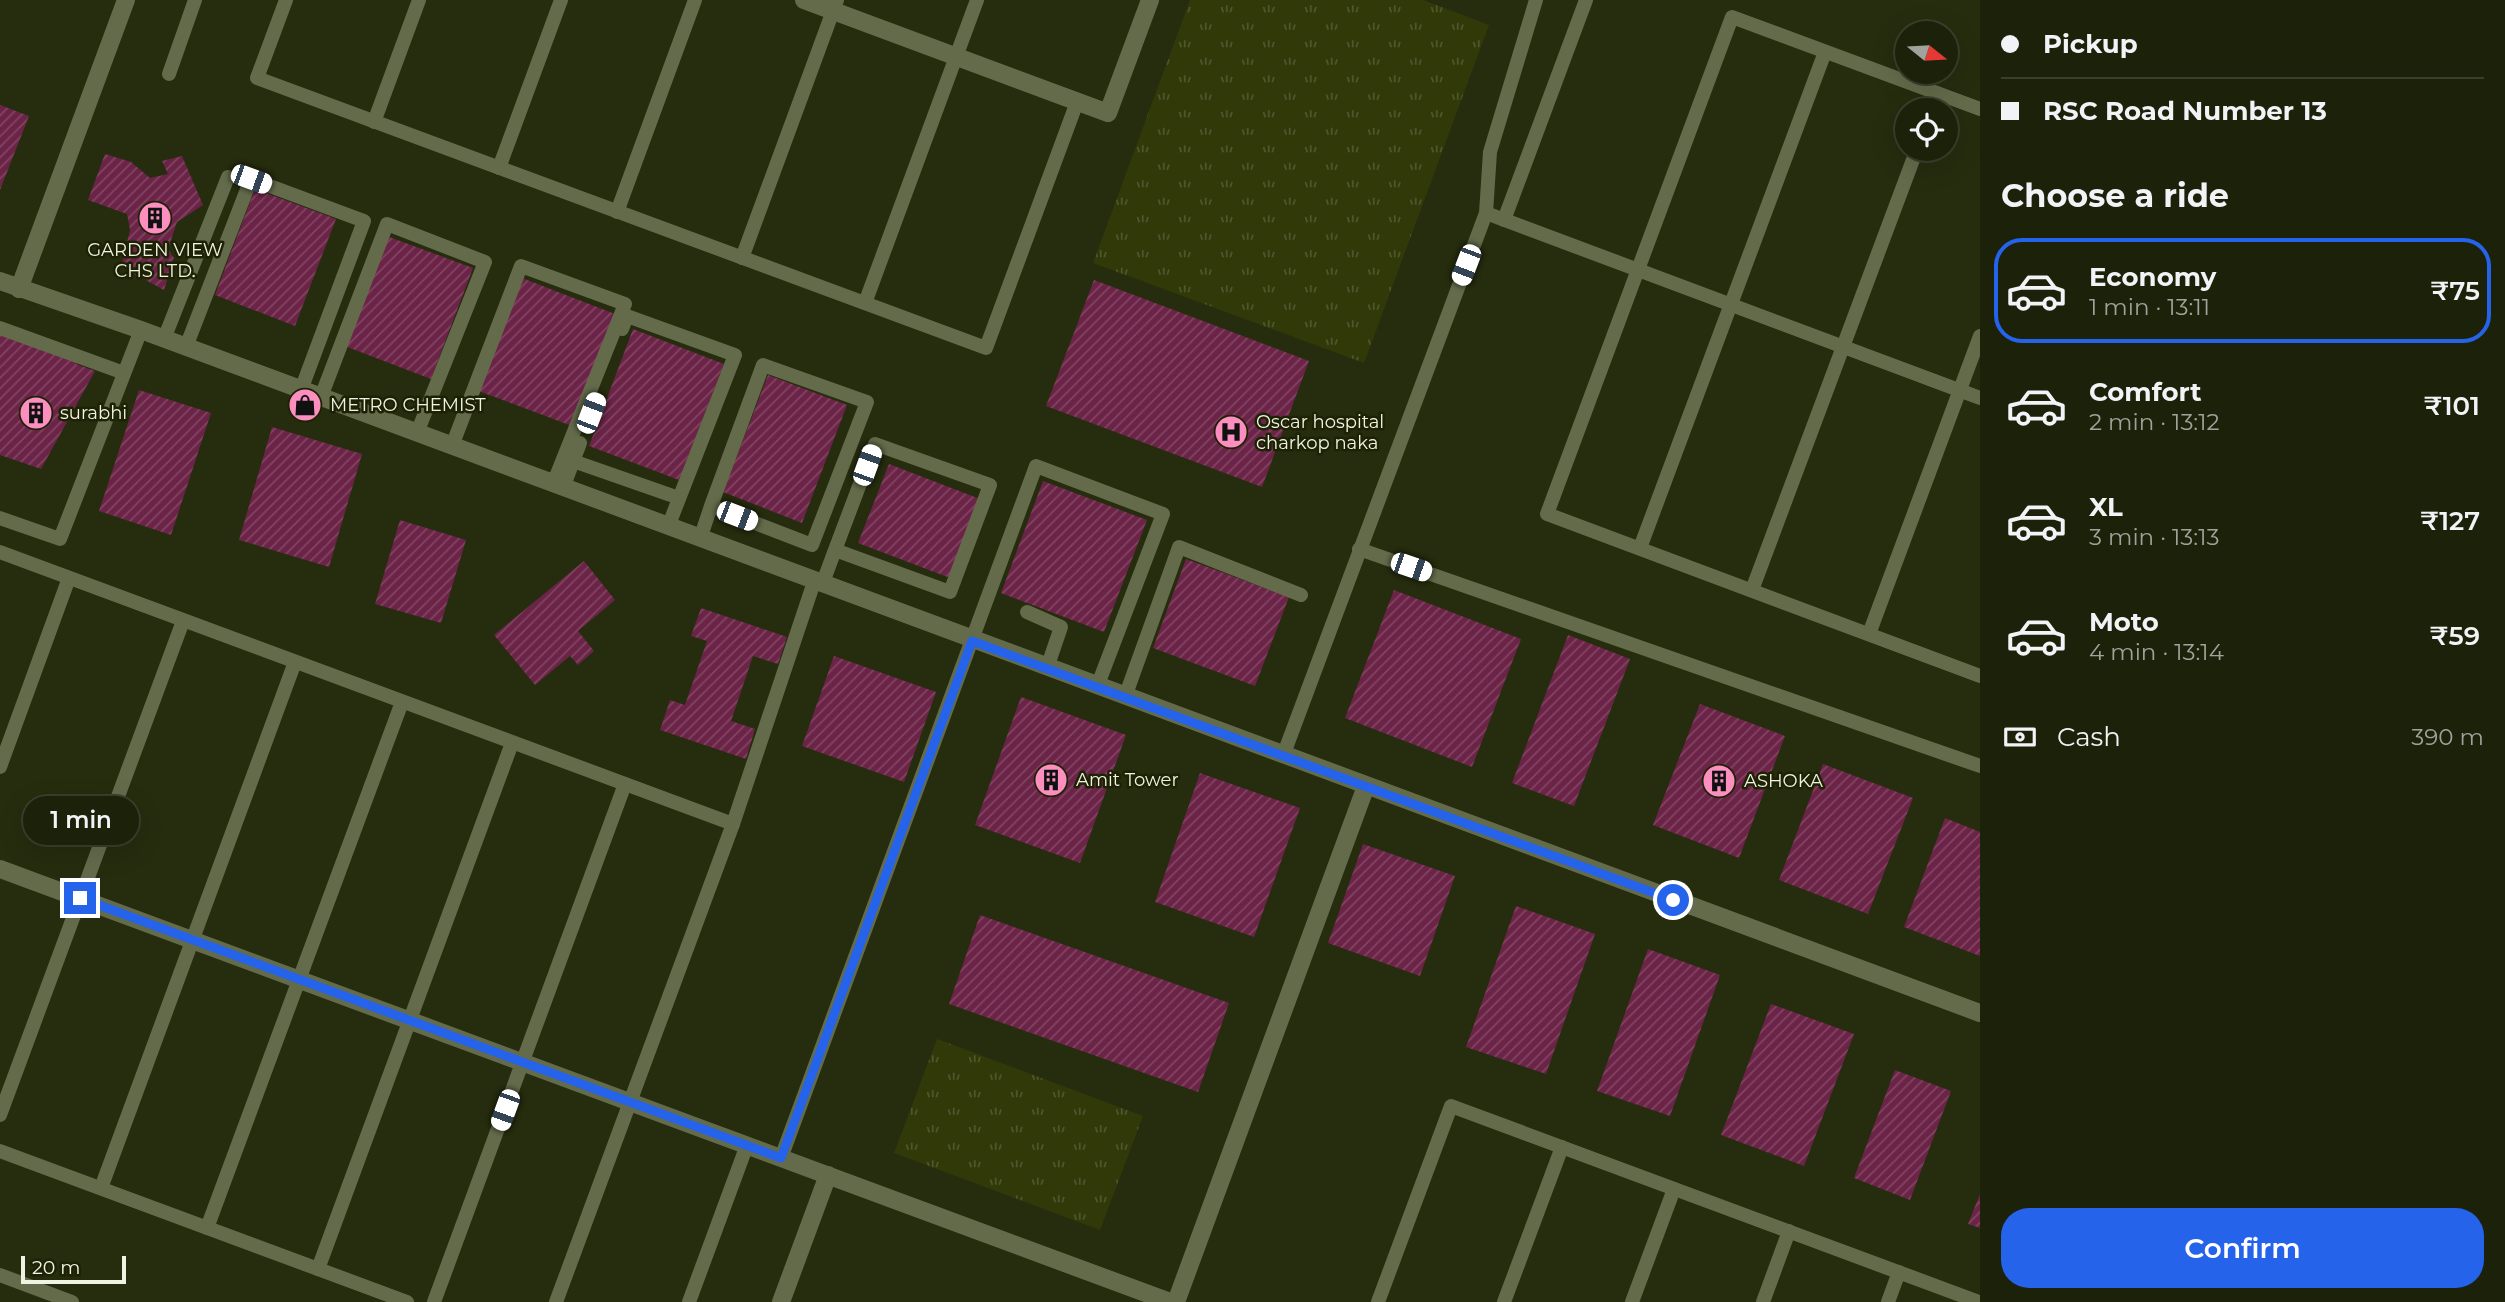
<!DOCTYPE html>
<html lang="en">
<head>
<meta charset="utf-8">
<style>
	:root { --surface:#1c210a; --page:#252913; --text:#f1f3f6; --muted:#a0a39c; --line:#3a3e2b; --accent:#2563eb }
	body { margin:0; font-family:Montserrat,sans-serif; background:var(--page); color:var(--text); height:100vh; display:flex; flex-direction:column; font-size:26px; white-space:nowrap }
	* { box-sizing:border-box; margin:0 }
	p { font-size:23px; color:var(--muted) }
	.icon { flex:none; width:38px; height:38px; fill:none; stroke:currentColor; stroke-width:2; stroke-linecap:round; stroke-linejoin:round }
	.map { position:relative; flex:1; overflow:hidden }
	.drawer { display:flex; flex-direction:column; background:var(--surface); width:525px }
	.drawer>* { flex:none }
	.guide { display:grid; align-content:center; height:154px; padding:0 21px; background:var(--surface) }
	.needle { width:46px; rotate:108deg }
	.buttons { position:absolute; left:1895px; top:21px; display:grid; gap:14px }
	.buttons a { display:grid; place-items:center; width:63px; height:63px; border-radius:50%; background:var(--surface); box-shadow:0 7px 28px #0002,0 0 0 2px var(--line); font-size:35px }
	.scale { position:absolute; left:21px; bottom:18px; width:105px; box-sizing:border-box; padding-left:7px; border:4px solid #eff3e1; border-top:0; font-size:19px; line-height:24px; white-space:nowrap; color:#eff3e1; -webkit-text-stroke:5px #1d2204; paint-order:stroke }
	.end { position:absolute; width:32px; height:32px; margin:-16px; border:9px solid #2563eb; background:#fff; box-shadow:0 0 0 4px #fff }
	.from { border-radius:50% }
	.bubble { position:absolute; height:49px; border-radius:24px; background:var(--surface); box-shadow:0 7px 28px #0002,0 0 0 2px var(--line); font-size:23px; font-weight:600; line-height:49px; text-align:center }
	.car { position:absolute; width:21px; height:42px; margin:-21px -10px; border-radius:9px; box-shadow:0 0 5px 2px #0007; background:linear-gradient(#fff 24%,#345 0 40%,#fff 0 76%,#345 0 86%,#fff 0) }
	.guide b { display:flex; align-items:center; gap:24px; height:66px; font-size:26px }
	.guide b+b { border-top:2px solid var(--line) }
	.guide i { width:18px; height:18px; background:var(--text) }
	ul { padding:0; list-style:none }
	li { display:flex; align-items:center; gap:21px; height:105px; margin:0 14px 10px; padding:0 7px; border:4px solid transparent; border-radius:28px }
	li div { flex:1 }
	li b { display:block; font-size:26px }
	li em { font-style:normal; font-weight:600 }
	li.selected { border-color:var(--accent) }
	li>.icon { width:63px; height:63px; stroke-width:1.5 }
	h2 { padding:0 21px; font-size:32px; line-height:84px }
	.pay { display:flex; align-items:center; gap:18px; height:77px; padding:0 21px; font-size:26px }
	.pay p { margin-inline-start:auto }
	.button { display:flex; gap:14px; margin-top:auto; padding:14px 21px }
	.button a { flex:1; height:80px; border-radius:28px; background:var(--accent); color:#fff; font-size:28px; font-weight:600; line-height:80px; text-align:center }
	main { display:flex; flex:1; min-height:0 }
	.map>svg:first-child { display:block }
</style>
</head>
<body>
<main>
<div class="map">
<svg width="1980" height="1302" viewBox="0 0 1980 1302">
	<defs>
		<pattern id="park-tufts" width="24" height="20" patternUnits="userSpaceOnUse" patternTransform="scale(1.75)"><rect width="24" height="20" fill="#313909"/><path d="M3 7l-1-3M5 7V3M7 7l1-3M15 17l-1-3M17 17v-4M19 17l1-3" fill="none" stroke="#4f562d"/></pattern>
		<pattern id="building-hatch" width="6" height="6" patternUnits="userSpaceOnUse" patternTransform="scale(1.75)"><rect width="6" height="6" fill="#6b2447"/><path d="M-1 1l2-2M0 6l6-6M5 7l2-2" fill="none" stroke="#804461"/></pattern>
	</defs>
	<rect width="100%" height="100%" fill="#262c0e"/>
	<g fill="url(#park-tufts)">
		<path d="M1190,0H1423L1489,25L1364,363L1093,263Z"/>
		<path d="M937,1039L1143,1116L1100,1230L894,1153Z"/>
	</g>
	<g fill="url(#building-hatch)">
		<path d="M0,105L29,116L0,190Z"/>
		<path d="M105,154L131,162L150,178L168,174L162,161L182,156L203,205L177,222L168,249L174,258L164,290L129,271L122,263L130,230L127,214L88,200Z"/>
		<path d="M255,189L336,219L295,326L215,295Z"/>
		<path d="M384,235L473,268L431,379L342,345Z"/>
		<path d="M522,278L615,314L572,426L479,391Z"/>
		<path d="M1094,280L1309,361L1262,487L1046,406Z"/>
		<path d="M633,329L724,364L679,480L589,446Z"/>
		<path d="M0,335L77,361L76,364L95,371L41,469L0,455Z"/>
		<path d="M768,375L847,405L802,523L723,492Z"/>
		<path d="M139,390L211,413L171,535L99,511Z"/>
		<path d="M272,427L362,454L329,567L239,540Z"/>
		<path d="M889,464L980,499L950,578L858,543Z"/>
		<path d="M1043,481L1147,520L1104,632L1001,593Z"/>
		<path d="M400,520L466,540L441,623L375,604Z"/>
		<path d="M1186,559L1289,597L1255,686L1153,648Z"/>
		<path d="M584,561L615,600L578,631L594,651L578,665L570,656L535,685L494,635Z"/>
		<path d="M1394,590L1521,639L1472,767L1345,718Z"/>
		<path d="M701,608L787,637L778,664L753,656L731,721L755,729L746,759L660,730L670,700L685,705L707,641L691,636Z"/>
		<path d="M1568,635L1630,659L1574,806L1512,783Z"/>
		<path d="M834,656L936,692L904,782L802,746Z"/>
		<path d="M1021,697L1126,735L1080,863L975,825Z"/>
		<path d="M1700,704L1785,736L1739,858L1653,825Z"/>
		<path d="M1823,764L1913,798L1868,914L1779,880Z"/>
		<path d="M1200,773L1300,808L1254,937L1155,902Z"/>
		<path d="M1945,818L1980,832V956L1904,927Z"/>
		<path d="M1363,844L1455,876L1420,976L1328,943Z"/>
		<path d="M1516,906L1595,934L1546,1074L1466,1047Z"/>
		<path d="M980,915L1229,1003L1198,1092L949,1004Z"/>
		<path d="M1648,949L1720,975L1670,1116L1597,1091Z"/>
		<path d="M1771,1004L1854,1034L1804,1166L1721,1135Z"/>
		<path d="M1895,1070L1951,1091L1910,1200L1854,1178Z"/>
		<path d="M1980,1194V1228L1968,1224Z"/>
	</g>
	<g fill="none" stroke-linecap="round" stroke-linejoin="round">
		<g stroke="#646b4b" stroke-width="14">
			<path d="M286,0L257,78L986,348L1077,102"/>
			<path d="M169,74L195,0"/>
			<path d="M1980,109L1732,17L1547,514L1980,676"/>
			<path d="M1931,110L1937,93"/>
			<path d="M374,122L419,0"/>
			<path d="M499,168L561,0"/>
			<path d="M617,212L695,0"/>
			<path d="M1486,213L1980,398"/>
			<path d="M1504,220L1586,0"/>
			<path d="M742,258L837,0"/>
			<path d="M865,303L977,0"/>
			<path d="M0,328L124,373"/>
			<path d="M622,329L627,316L735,355L668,527"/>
			<path d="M164,339L228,177"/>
			<path d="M186,347L251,179L364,221L301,390"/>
			<path d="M321,397L387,224L485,262L417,433"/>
			<path d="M452,446L521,266L625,304L553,484"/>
			<path d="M573,461L679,498"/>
			<path d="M563,488L580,443"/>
			<path d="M0,518L60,539L141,330"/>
			<path d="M700,539L711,506L812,545L867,402L763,365L711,506"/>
			<path d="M1640,548L1825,52"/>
			<path d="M1359,549L1980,766"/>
			<path d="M0,552L733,824"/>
			<path d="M822,585L835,550L950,592L990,485L875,444L835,550"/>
			<path d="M1752,590L1917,149"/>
			<path d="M1027,612L1061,627L1047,668"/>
			<path d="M1869,634L1980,336"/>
			<path d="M1125,697L1179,547L1301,595"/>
			<path d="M1283,756L1486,213L1490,152L1536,0"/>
			<path d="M0,767L69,578"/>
			<path d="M0,1115L183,621"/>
			<path d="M0,1151L407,1302"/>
			<path d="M781,1158L1036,466L1163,514L1097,687"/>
			<path d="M101,1188L295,662"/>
			<path d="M207,1228L402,702"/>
			<path d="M318,1269L512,743"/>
			<path d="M0,1275L72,1302"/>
			<path d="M434,1302L625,784"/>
			<path d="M556,1302L733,824L814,582"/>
			<path d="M689,1302L747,1145"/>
			<path d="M1378,1302L1451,1106L1979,1302"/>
			<path d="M1504,1302L1562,1147"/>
			<path d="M1632,1302L1674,1189"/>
			<path d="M1763,1302L1789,1231"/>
			<path d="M1888,1302L1899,1272"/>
		</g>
		<g stroke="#646b4b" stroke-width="18">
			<path d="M804,0L1108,113L1150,0"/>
			<path d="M0,281L141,330L1980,1013"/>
			<path d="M19,289L126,0"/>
			<path d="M0,869L1170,1302"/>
			<path d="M781,1302L828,1175"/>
			<path d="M1176,1302L1366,786"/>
		</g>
	</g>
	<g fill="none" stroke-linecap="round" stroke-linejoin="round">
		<path stroke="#2563eb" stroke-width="9" d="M80,898L781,1158L972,641L1673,900"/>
	</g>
	<defs>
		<symbol id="building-disc" viewBox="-11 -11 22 22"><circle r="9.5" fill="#fd8ec0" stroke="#1d2204"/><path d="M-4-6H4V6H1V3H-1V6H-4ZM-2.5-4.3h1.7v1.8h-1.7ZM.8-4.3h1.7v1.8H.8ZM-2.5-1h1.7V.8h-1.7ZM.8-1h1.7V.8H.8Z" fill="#111"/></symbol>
		<symbol id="shop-disc" viewBox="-11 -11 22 22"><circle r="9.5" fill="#fd8ec0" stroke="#1d2204"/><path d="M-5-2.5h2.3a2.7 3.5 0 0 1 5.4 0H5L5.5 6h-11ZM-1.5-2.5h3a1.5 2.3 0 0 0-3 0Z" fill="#111"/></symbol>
		<symbol id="hospital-disc" viewBox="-11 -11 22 22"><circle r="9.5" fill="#fd8ec0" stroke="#1d2204"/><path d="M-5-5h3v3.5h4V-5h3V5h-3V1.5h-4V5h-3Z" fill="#111"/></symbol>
	</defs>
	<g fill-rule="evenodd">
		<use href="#building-disc" x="136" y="199" width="38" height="38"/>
		<use href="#shop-disc" x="286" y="386" width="38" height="38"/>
		<use href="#building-disc" x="17" y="394" width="38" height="38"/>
		<use href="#hospital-disc" x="1212" y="413" width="38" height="38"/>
		<use href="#building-disc" x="1032" y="761" width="38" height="38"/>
		<use href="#building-disc" x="1700" y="762" width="38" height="38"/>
	</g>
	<g text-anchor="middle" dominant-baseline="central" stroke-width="5" stroke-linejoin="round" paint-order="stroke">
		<g font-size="18" fill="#eff3e1" stroke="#1d2204" text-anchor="start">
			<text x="155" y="250" text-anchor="middle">GARDEN VIEW<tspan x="155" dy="21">CHS LTD.</tspan></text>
			<text x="330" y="405">METRO CHEMIST</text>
			<text x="60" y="413">surabhi</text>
			<text x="1256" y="422">Oscar hospital<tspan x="1256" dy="21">charkop naka</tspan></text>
			<text x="1076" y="780">Amit Tower</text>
			<text x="1744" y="781">ASHOKA</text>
		</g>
	</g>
</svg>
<div class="buttons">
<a><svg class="needle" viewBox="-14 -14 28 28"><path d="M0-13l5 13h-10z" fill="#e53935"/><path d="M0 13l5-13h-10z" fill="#a0a39c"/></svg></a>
<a><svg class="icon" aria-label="locate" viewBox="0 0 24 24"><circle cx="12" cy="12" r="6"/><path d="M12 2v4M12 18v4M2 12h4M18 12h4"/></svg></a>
</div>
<div class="scale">20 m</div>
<i class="end from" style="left:1673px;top:900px"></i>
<i class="end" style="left:80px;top:898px"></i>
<div class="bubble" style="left:23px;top:796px;width:116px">1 min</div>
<i class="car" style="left:251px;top:179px;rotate:110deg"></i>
<i class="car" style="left:1466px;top:265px;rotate:201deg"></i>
<i class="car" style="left:591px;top:413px;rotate:21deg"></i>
<i class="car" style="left:867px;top:465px;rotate:20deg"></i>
<i class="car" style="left:737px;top:516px;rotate:111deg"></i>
<i class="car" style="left:1411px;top:567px;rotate:109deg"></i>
<i class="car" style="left:505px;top:1110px;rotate:200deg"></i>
</div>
<section class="drawer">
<div class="guide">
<b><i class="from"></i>Pickup</b>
<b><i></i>RSC Road Number 13</b>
</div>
<h2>Choose a ride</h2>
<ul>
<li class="selected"><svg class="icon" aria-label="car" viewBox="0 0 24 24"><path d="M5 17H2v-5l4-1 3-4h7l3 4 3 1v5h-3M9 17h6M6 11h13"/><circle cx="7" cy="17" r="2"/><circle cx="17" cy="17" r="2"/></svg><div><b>Economy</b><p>1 min · 13:11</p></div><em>₹75</em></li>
<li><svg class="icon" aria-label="car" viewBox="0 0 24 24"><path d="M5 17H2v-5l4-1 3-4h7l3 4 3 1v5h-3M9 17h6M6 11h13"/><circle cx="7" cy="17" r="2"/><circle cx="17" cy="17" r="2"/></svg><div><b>Comfort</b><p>2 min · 13:12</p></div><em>₹101</em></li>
<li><svg class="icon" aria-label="car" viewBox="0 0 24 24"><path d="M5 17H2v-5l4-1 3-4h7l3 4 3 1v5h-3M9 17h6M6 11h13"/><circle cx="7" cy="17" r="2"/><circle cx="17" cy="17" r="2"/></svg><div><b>XL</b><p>3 min · 13:13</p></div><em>₹127</em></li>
<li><svg class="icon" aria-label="car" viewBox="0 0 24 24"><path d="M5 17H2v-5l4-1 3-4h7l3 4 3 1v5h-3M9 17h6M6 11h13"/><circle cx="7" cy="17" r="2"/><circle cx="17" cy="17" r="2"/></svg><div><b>Moto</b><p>4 min · 13:14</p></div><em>₹59</em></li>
</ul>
<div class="pay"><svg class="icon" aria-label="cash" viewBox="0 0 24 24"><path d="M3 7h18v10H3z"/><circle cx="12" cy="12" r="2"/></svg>Cash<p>390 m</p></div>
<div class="button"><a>Confirm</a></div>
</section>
</main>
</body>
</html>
